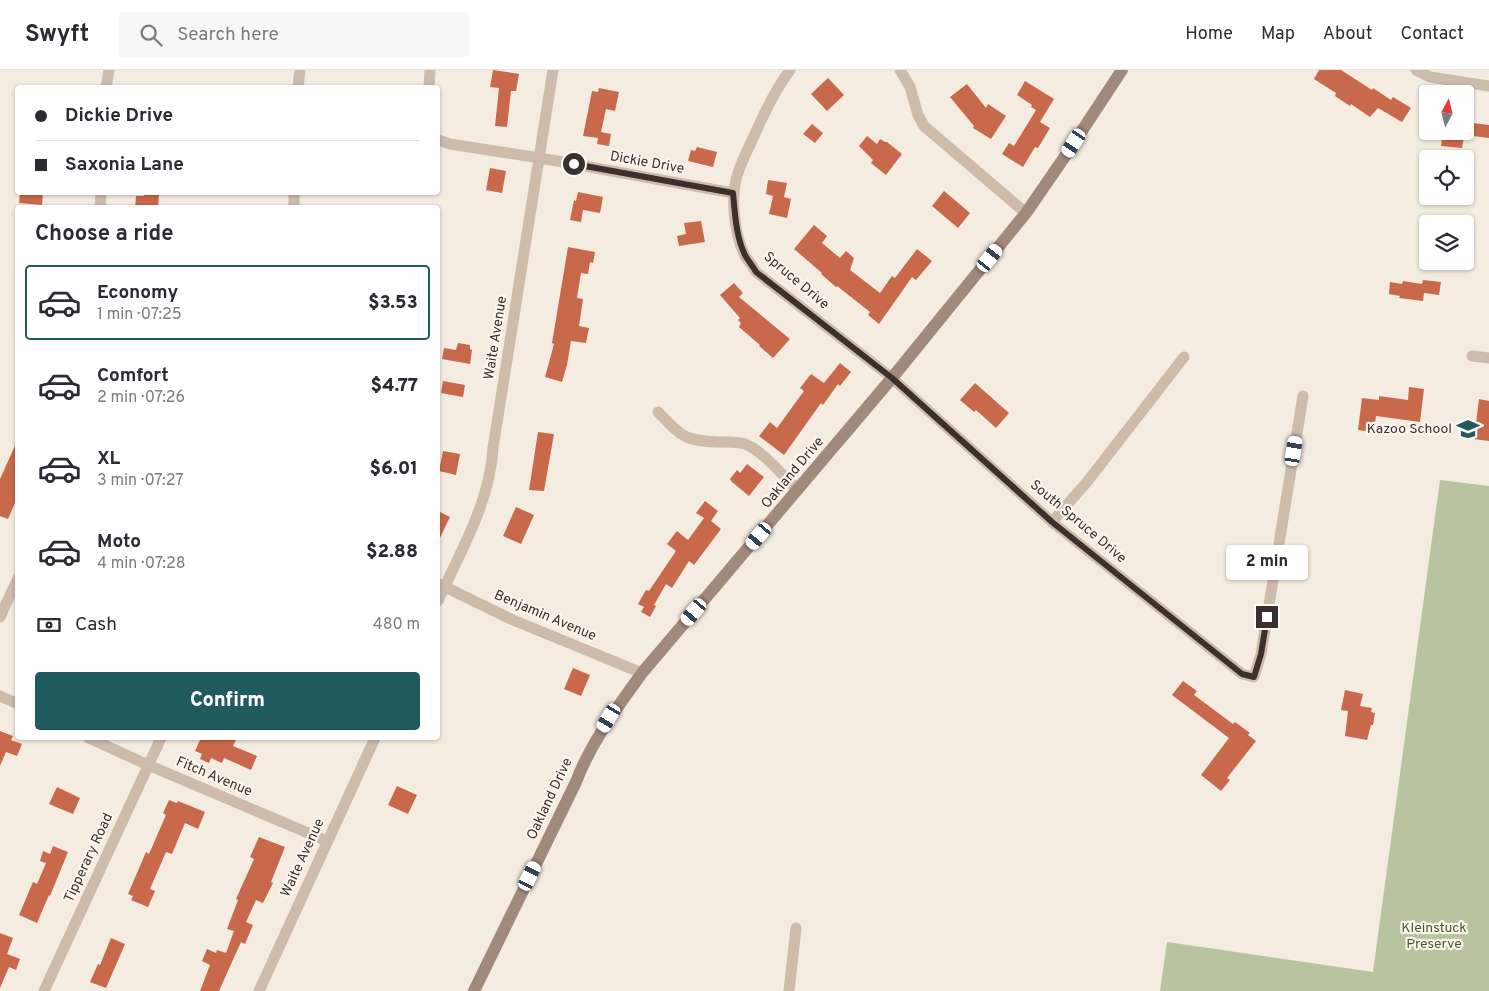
<!DOCTYPE html>
<html lang="en">
<head>
<meta charset="utf-8">
<style>
	:root { --surface:#fff; --page:#f7f7f7; --text:#2b2b33; --muted:#7c7c81; --line:#e1e1e2; --accent:#1f5a5e }
	body { margin:0; font-family:Overpass,sans-serif; background:var(--page); color:var(--text); height:100vh; display:flex; flex-direction:column; font-size:19px; white-space:nowrap }
	* { box-sizing:border-box; margin:0 }
	p { font-size:16px; color:var(--muted) }
	.icon { flex:none; width:28px; height:28px; fill:none; stroke:currentColor; stroke-width:2; stroke-linecap:round; stroke-linejoin:round }
	.map { position:relative; flex:1; overflow:hidden }
	.side { position:absolute; left:15px; top:135px; width:425px; height:535px; display:flex; flex-direction:column; background:var(--surface); border-radius:5px; box-shadow:0 1px 4px #0004 }
	.side>* { flex:none }
	.guide { position:absolute; left:15px; top:15px; width:425px; height:110px; border-radius:5px; box-shadow:0 1px 4px #0004; display:grid; align-content:center; height:110px; padding:0 20px; background:var(--surface) }
	.needle { width:32px; rotate:7deg }
	.fabs { position:absolute; left:1419px; top:15px; display:grid; gap:10px }
	.fabs a { display:grid; place-items:center; width:55px; height:55px; border-radius:5px; background:var(--surface); box-shadow:0 1px 4px #0004; font-size:25px }
	.end { position:absolute; width:22px; height:22px; margin:-11px; border:6px solid #3b302b; background:#fff; box-shadow:0 0 0 2px #fff }
	.from { border-radius:50% }
	.bubble { position:absolute; height:35px; border-radius:5px; background:var(--surface); box-shadow:0 1px 4px #0004; font-size:16px; font-weight:800; line-height:35px; text-align:center }
	.car { position:absolute; width:15px; height:30px; margin:-15px -8px; border-radius:6px; box-shadow:0 0 4px 1px #0007; background:linear-gradient(#fff 24%,#345 0 40%,#fff 0 76%,#345 0 86%,#fff 0) }
	.guide b { display:flex; align-items:center; gap:18px; height:48px; font-size:19px }
	.guide b+b { border-top:1px solid var(--line) }
	.guide i { width:12px; height:12px; background:var(--text) }
	ul { padding:0; list-style:none }
	li { display:flex; align-items:center; gap:15px; height:75px; margin:0 10px 8px; padding:0 10px; border:2px solid transparent; border-radius:5px }
	li div { flex:1 }
	li b { display:block; font-size:19px }
	li em { font-style:normal; font-weight:800 }
	li.on { border-color:var(--accent) }
	li>.icon { width:45px; height:45px; stroke-width:1.5 }
	h2 { padding:0 20px; font-size:22px; line-height:60px }
	.pay { display:flex; align-items:center; gap:12px; height:55px; padding:0 20px; font-size:19px }
	.pay p { margin-inline-start:auto }
	.cta { display:flex; gap:10px; margin-top:auto; padding:10px 20px }
	.cta a { flex:1; height:58px; border-radius:5px; background:var(--accent); color:#fff; font-size:20px; font-weight:800; line-height:58px; text-align:center }
	header { display:flex; align-items:center; gap:30px; box-sizing:border-box; height:70px; padding:0 25px; background:var(--surface); border-bottom:1px solid var(--line) }
	header strong { font-size:24px }
	nav { display:flex; gap:28px; margin-inline-start:auto; font-size:18px }
	.search { width:350px; height:45px; background:var(--page); display:flex; align-items:center; gap:12px; box-sizing:border-box; padding:0 18px; border-radius:5px; color:var(--muted); font-size:19px }
	.map>svg:first-child { display:block }
</style>
</head>
<body>
<header>
<strong>Swyft</strong>
<div class="search"><svg class="icon" aria-label="search" viewBox="0 0 24 24"><circle cx="10" cy="10" r="6"/><path d="M15 15l6 6"/></svg>Search here</div>
<nav><a>Home</a><a>Map</a><a>About</a><a>Contact</a></nav>
</header>
<div class="map">
<svg width="1489" height="921" viewBox="0 0 1489 921">
	<rect width="100%" height="100%" fill="#f4ebe1"/>
	<path fill="#b8c4a0" d="M1440,410L1489,416V921H1160L1167,872L1373,902Z"/>
	<g fill="#c8694b">
		<path d="M493,0L519,4L516,21H511L507,57L495,56L499,18L490,17Z"/>
		<path d="M1319,0H1341L1372,20L1373,18L1391,30L1393,27L1411,38L1402,52L1378,38L1370,47L1351,34L1350,36L1335,26L1336,23L1314,9Z"/>
		<path d="M828,8L844,25L827,41L811,24Z"/>
		<path d="M1025,11L1054,29L1040,52L1050,58L1038,78L1035,77L1023,97L1002,84L1009,73L1014,76L1036,40L1031,37L1032,35L1017,25Z"/>
		<path d="M967,14L986,38L988,34L1006,46L991,69L973,58L974,56L950,27Z"/>
		<path d="M599,18L619,22L615,41L606,39L601,62L611,64L609,76L597,74L598,68L583,66L592,21L598,22Z"/>
		<path d="M1465,52L1489,55V68L1465,65Z"/>
		<path d="M812,54L823,63L815,73L803,64Z"/>
		<path d="M1443,61H1465L1462,78L1441,76Z"/>
		<path d="M867,66L877,74L880,69L885,72H887L902,84L886,105L871,93L873,90L859,76Z"/>
		<path d="M697,77L717,82L713,97L688,91L691,80L695,81Z"/>
		<path d="M490,98L506,101L502,123L486,120Z"/>
		<path d="M768,110L787,113L784,127L791,129L787,148L769,144L773,126L766,124Z"/>
		<path d="M944,121L970,143L958,158L932,136Z"/>
		<path d="M20,122H43L42,135L19,133Z"/>
		<path d="M578,122L603,127L600,143L583,140L581,152L570,150L574,130L576,131Z"/>
		<path d="M144,123L159,125L158,138H135L136,126H144Z"/>
		<path d="M701,151L705,172L679,176L677,166L686,164L684,153Z"/>
		<path d="M814,155L827,166L822,173L840,188L846,181L854,188L850,200L880,223L892,206L895,208L917,179L932,191L916,210L912,207L879,254L868,245L870,242L837,216L836,217L821,204L822,203L794,179Z"/>
		<path d="M568,177L595,182L593,193L590,192L588,204L581,203L577,228L583,229L579,256L589,258L586,273L571,271L567,295L562,312L545,307L554,274L552,273Z"/>
		<path d="M1423,210L1441,212L1439,225L1424,223L1423,231L1399,228L1400,226L1389,224L1390,212L1402,214L1403,211L1422,214Z"/>
		<path d="M734,213L743,223L739,227L790,269L773,288L759,276L760,275L739,257L741,253L738,250L740,248L720,225Z"/>
		<path d="M458,273L470,275V279L472,280L470,294L442,289L444,278L456,280Z"/>
		<path d="M840,293L851,302L840,316L838,314L823,335L821,333L784,385L759,366L770,352L777,358L804,321L800,318L811,304L824,313Z"/>
		<path d="M443,311L465,315L463,327L441,323Z"/>
		<path d="M975,313L1009,343L996,358L976,340L974,342L960,330Z"/>
		<path d="M1409,317L1424,319L1420,352L1376,346L1374,362L1358,360L1362,328L1379,330V326L1408,330Z"/>
		<path d="M1479,329L1489,331V371L1474,369Z"/>
		<path d="M538,362L554,364L544,421L529,420Z"/>
		<path d="M18,369V426L8,449L0,446V409Z"/>
		<path d="M443,381L460,384L456,405L439,401Z"/>
		<path d="M747,394L764,407L749,426L732,412L730,409L737,400L740,403Z"/>
		<path d="M705,431L718,441L711,451L721,459L694,495L689,491L672,518L666,514L654,535L656,536L650,547L641,542L644,537L638,534L646,520L649,521L676,481L667,474L677,461L688,470L704,448L696,443Z"/>
		<path d="M516,437L534,445L521,474L503,466Z"/>
		<path d="M438,441L450,447L438,472Z"/>
		<path d="M573,598L590,605L581,626L564,619Z"/>
		<path d="M1183,611L1197,621L1194,625L1233,654L1235,652L1250,663L1248,665L1256,671L1227,708L1230,710L1221,721L1201,705L1229,668L1172,625Z"/>
		<path d="M1345,620L1363,624L1360,636L1372,638L1371,642L1375,643L1373,655H1371L1367,670L1345,666L1348,641L1341,640Z"/>
		<path d="M0,661L13,666L11,670L22,674L17,686L6,682L0,696Z"/>
		<path d="M201,668L206,670L207,668H237L233,676L257,686L251,700L224,688L222,693L211,688L209,693L200,689L202,684L195,681Z"/>
		<path d="M397,716L417,725L408,744L388,735Z"/>
		<path d="M57,717L80,728L73,744L49,734Z"/>
		<path d="M169,730L177,733L178,731L205,742L198,759L185,753L172,784L166,782L150,819L155,821L148,837L131,830L133,826L128,824L146,782L149,784L166,745L163,743Z"/>
		<path d="M259,767L285,777L271,812L273,813L263,833L256,830L246,852L253,855L245,874L241,872L219,921H200L210,895L202,891L207,879L216,883L217,880L226,883L234,861L227,859L238,830L236,829L254,789L250,787Z"/>
		<path d="M53,776L68,782L50,826L49,825L37,853L19,845L33,812L37,814L46,793L40,791L43,781L50,784Z"/>
		<path d="M0,863L13,868L7,884L20,889L16,900L9,897L0,918Z"/>
		<path d="M111,868L125,874L106,918L90,912L98,894L100,895Z"/>
	</g>
	<g fill="none" stroke-linecap="round" stroke-linejoin="round">
		<g stroke="#cdbbac" stroke-width="11">
			<path d="M790,0C775,20 765,41 755,64C749,77 742,90 738,103C730,126 734,164 745,186C748,191 753,196 756,202L892,308L1052,452L1242,604L1254,607L1261,584L1303,326"/>
			<path d="M900,0L910,17L918,45L924,56L1026,143"/>
			<path d="M1416,0L1430,7L1489,16"/>
			<path d="M106,18L109,0"/>
			<path d="M298,18L300,0"/>
			<path d="M429,18L430,0"/>
			<path d="M438,70L450,74L540,88L733,123"/>
			<path d="M100,138L101,122"/>
			<path d="M294,138V122"/>
			<path d="M1472,286L1489,288"/>
			<path d="M658,342C681,366 684,371 718,372C726,372 736,371 745,374C762,380 784,407 798,420"/>
			<path d="M1052,452L1087,412L1184,287"/>
			<path d="M439,514L513,550L642,603"/>
			<path d="M438,531C460,482 490,433 493,378L553,0"/>
			<path d="M0,547L18,508"/>
			<path d="M0,626L18,634"/>
			<path d="M89,668L148,695L327,771"/>
			<path d="M44,921L161,668"/>
			<path d="M259,921L375,668"/>
			<path d="M789,921L796,858"/>
		</g>
		<path stroke="#a18a7d" stroke-width="12" d="M474,921L576,712C591,672 617,638 642,603L892,308L1026,143L1068,82L1122,0"/>
	</g>
	<g fill="none" stroke-linecap="round" stroke-linejoin="round">
		<path stroke="#3b302b" stroke-width="6" d="M574,94L733,123C735,144 736,167 745,185C748,191 753,196 756,202L892,308L1052,452L1242,604L1254,607L1261,584L1267,547"/>
	</g>
	<defs>
		<symbol id="school-bare" viewBox="-9 -9 18 18"><path d="M0-5L7-2L0 1L-7-2ZM-4 1L0 2.5L4 1V4Q0 6-4 4Z" fill="#1f5a5e" stroke="#fbf5ee" stroke-width="2.5" paint-order="stroke"/></symbol>
	</defs>
	<g fill-rule="evenodd">
		<use href="#school-bare" x="1452" y="343" width="32" height="32"/>
	</g>
	<g text-anchor="middle" dominant-baseline="central" stroke-width="4.5" stroke-linejoin="round" paint-order="stroke">
		<g font-size="14" fill="#3b302b" stroke="#fbf5ee">
			<text transform="translate(647 93) rotate(10)">Dickie Drive</text>
			<text transform="translate(796 211) rotate(40)">Spruce Drive</text>
			<text transform="translate(496 268) rotate(-81)">Waite Avenue</text>
			<text transform="translate(793 403) rotate(-50)">Oakland Drive</text>
			<text transform="translate(1078 452) rotate(40)">South Spruce Drive</text>
			<text transform="translate(545 546) rotate(23)">Benjamin Avenue</text>
			<text transform="translate(214 707) rotate(23)">Fitch Avenue</text>
			<text transform="translate(550 729) rotate(-65)">Oakland Drive</text>
			<text transform="translate(89 788) rotate(-65)">Tipperary Road</text>
			<text transform="translate(303 788) rotate(-65)">Waite Avenue</text>
		</g>
		<g font-size="14" fill="#3b302b" stroke="#fbf5ee" text-anchor="end">
			<text x="1452" y="359">Kazoo School</text>
		</g>
		<g font-size="14" fill="#4a5a2e" stroke="#fbf5ee">
			<text x="1434" y="858">Kleinstuck<tspan x="1434" dy="16">Preserve</tspan></text>
		</g>
	</g>
</svg>
<div class="fabs">
<a><svg class="needle" viewBox="-14 -14 28 28"><path d="M0-13l5 13h-10z" fill="#e53935"/><path d="M0 13l5-13h-10z" fill="#7c7c81"/></svg></a>
<a><svg class="icon" aria-label="locate" viewBox="0 0 24 24"><circle cx="12" cy="12" r="6"/><path d="M12 2v4M12 18v4M2 12h4M18 12h4"/></svg></a>
<a><svg class="icon" aria-label="layers" viewBox="0 0 24 24"><path d="M12 4l9 5-9 5-9-5zM3 14l9 5 9-5"/></svg></a>
</div>
<i class="end from" style="left:574px;top:94px"></i>
<i class="end" style="left:1267px;top:547px"></i>
<div class="bubble" style="left:1226px;top:475px;width:82px">2 min</div>
<i class="car" style="left:1074px;top:73px;rotate:213deg"></i>
<i class="car" style="left:990px;top:188px;rotate:39deg"></i>
<i class="car" style="left:1294px;top:381px;rotate:9deg"></i>
<i class="car" style="left:759px;top:466px;rotate:220deg"></i>
<i class="car" style="left:694px;top:542px;rotate:220deg"></i>
<i class="car" style="left:609px;top:648px;rotate:211deg"></i>
<i class="car" style="left:530px;top:806px;rotate:26deg"></i>
<div class="guide">
<b><i class="from"></i>Dickie Drive</b>
<b><i></i>Saxonia Lane</b>
</div>
<section class="side">
<h2>Choose a ride</h2>
<ul>
<li class="on"><svg class="icon" aria-label="car" viewBox="0 0 24 24"><path d="M5 17H2v-5l4-1 3-4h7l3 4 3 1v5h-3M9 17h6M6 11h13"/><circle cx="7" cy="17" r="2"/><circle cx="17" cy="17" r="2"/></svg><div><b>Economy</b><p>1 min · 07:25</p></div><em>$3.53</em></li>
<li><svg class="icon" aria-label="car" viewBox="0 0 24 24"><path d="M5 17H2v-5l4-1 3-4h7l3 4 3 1v5h-3M9 17h6M6 11h13"/><circle cx="7" cy="17" r="2"/><circle cx="17" cy="17" r="2"/></svg><div><b>Comfort</b><p>2 min · 07:26</p></div><em>$4.77</em></li>
<li><svg class="icon" aria-label="car" viewBox="0 0 24 24"><path d="M5 17H2v-5l4-1 3-4h7l3 4 3 1v5h-3M9 17h6M6 11h13"/><circle cx="7" cy="17" r="2"/><circle cx="17" cy="17" r="2"/></svg><div><b>XL</b><p>3 min · 07:27</p></div><em>$6.01</em></li>
<li><svg class="icon" aria-label="car" viewBox="0 0 24 24"><path d="M5 17H2v-5l4-1 3-4h7l3 4 3 1v5h-3M9 17h6M6 11h13"/><circle cx="7" cy="17" r="2"/><circle cx="17" cy="17" r="2"/></svg><div><b>Moto</b><p>4 min · 07:28</p></div><em>$2.88</em></li>
</ul>
<div class="pay"><svg class="icon" aria-label="cash" viewBox="0 0 24 24"><path d="M3 7h18v10H3z"/><circle cx="12" cy="12" r="2"/></svg>Cash<p>480 m</p></div>
<div class="cta"><a>Confirm</a></div>
</section>
</div>
</body>
</html>
